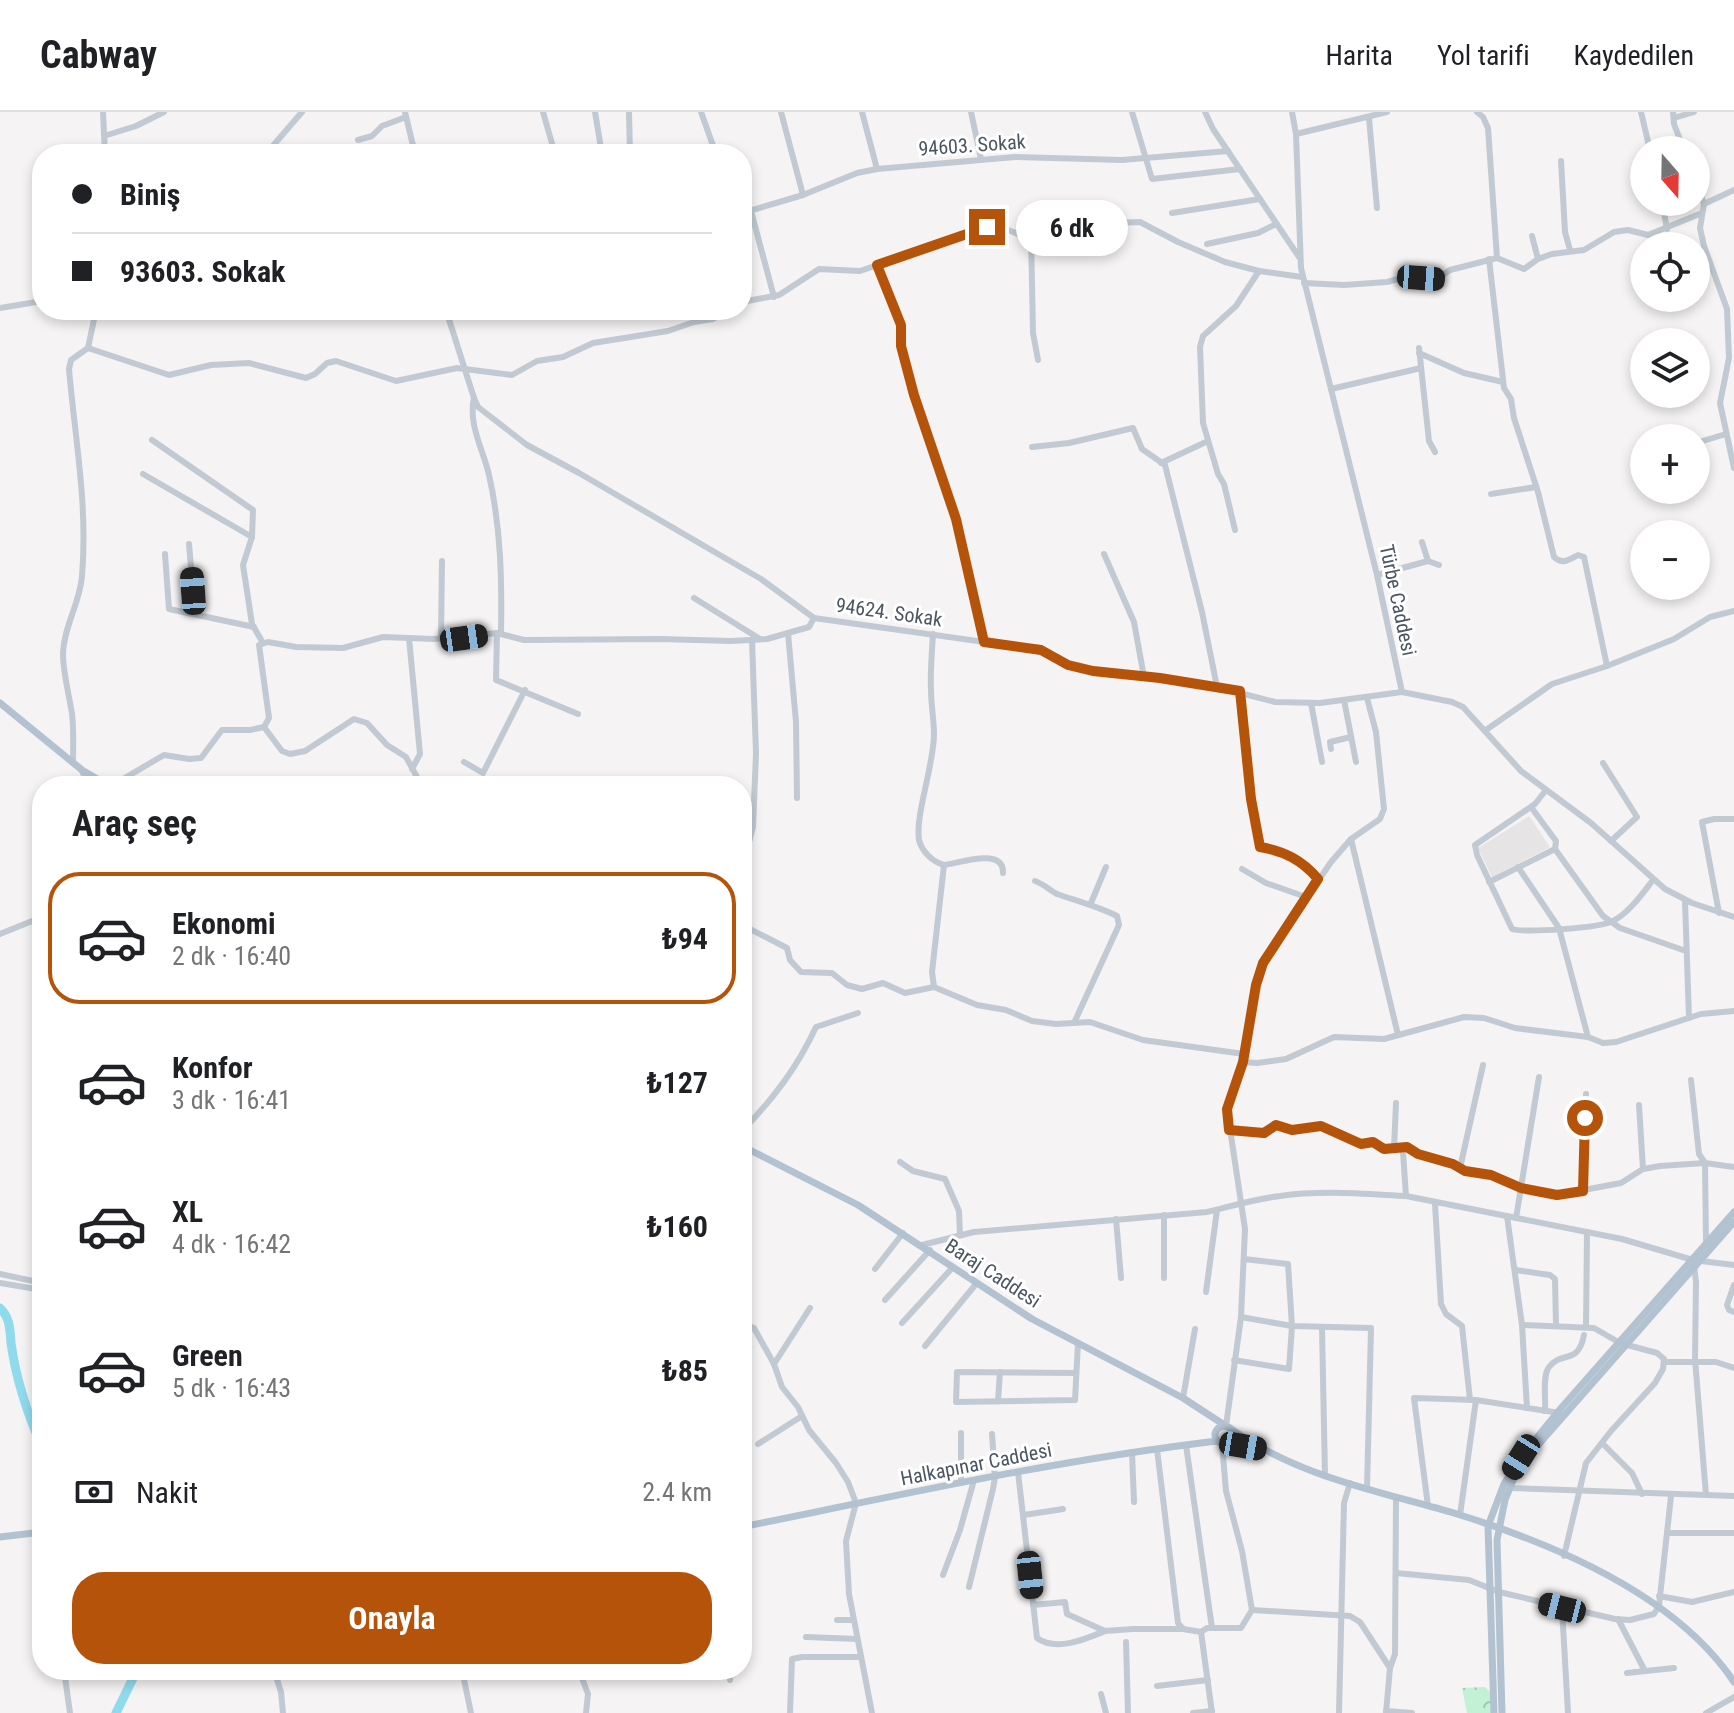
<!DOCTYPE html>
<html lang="tr">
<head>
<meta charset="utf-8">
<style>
	:root { --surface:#fff; --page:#f6f6f6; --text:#202124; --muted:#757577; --line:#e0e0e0; --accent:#b45309 }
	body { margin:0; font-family:"Roboto Condensed",sans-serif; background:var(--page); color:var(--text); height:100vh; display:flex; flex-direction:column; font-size:30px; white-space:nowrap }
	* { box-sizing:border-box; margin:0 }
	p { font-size:26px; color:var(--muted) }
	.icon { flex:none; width:44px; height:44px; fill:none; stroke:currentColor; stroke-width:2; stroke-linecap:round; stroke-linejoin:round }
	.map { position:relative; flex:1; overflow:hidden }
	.details { position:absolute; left:32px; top:664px; width:720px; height:904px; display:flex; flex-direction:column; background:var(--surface); border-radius:32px; box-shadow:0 4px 12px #0003 }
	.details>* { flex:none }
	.banner { position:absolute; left:32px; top:32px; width:720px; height:176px; border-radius:32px; box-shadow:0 4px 12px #0003; display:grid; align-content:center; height:176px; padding:0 40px; background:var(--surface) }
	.needle { width:52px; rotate:160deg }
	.buttons { position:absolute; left:1630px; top:24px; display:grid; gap:16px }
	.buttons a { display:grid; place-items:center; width:80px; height:80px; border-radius:50%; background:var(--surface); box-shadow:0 4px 12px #0003; font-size:40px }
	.end { position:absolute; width:36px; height:36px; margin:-18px; border:10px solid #b45309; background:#fff; box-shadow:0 0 0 4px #fff }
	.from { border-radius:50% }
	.bubble { position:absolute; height:56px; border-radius:28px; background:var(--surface); box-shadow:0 4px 12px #0003; font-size:26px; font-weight:700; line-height:56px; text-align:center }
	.car { position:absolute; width:24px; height:48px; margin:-24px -12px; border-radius:10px; box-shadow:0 0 6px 2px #0007; background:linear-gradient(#222 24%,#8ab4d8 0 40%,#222 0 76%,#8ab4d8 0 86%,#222 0) }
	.banner b { display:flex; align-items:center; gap:28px; height:76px; font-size:30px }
	.banner b+b { border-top:2px solid var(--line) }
	.banner i { width:20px; height:20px; background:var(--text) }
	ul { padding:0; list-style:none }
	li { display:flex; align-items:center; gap:24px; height:132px; margin:0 16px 12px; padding:0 24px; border:4px solid transparent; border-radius:32px }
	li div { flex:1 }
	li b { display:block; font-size:30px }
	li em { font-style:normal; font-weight:700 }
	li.current { border-color:var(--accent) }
	li>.icon { width:72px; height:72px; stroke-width:1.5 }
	h2 { padding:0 40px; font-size:36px; line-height:96px }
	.pay { display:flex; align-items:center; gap:20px; height:88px; padding:0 40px; font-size:30px }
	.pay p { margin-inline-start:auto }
	.button { display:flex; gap:16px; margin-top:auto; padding:16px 40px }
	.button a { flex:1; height:92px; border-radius:32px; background:var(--accent); color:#fff; font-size:32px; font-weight:700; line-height:92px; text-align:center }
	header { display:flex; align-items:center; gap:48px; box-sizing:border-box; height:112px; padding:0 40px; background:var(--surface); border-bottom:2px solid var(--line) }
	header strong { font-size:38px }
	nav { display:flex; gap:44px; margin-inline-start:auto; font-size:28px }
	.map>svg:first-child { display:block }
</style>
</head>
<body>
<header>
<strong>Cabway</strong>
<nav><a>Harita</a><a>Yol tarifi</a><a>Kaydedilen</a></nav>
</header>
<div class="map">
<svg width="1734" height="1601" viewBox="0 0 1734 1601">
	<defs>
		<pattern id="park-crowns" width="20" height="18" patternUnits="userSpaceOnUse" patternTransform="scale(2)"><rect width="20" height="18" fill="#c3f1d5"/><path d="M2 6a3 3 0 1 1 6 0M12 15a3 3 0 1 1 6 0" fill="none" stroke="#a0c6b0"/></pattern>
	</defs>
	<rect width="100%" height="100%" fill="#f5f3f3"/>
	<path fill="#e6e4e5" d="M1529,704L1550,735L1492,765L1478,736Z"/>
	<path fill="url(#park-crowns)" d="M1485,1575L1491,1581V1601H1467L1462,1576Z"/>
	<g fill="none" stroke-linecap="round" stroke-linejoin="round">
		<g stroke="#90daee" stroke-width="9">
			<path d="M0,1196C10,1205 10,1218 11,1231C16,1268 27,1301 42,1335"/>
			<path d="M116,1601L137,1558"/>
		</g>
		<g stroke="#c1cad2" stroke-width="6">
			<path d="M103,0L105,42"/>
			<path d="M405,0L415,42"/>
			<path d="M543,0L555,42"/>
			<path d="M595,0L602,42"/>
			<path d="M629,0L630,42"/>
			<path d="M701,0L716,42"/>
			<path d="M781,0L803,83"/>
			<path d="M862,0L877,57"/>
			<path d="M971,0L981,47"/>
			<path d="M1132,0L1152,67L1240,57"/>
			<path d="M1205,0L1213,17L1299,145"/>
			<path d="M1292,0L1296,22L1301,156L1377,463L1402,580L1452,590L1463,595L1521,659L1591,711L1665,777L1692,791L1734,805"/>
			<path d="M1477,0L1483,5L1488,16L1497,146"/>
			<path d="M1641,0L1650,38"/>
			<path d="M1673,0L1674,12L1684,38"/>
			<path d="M1369,6L1377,96"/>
			<path d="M1674,6L1694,0"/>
			<path d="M1296,22L1387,0"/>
			<path d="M104,24L136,14L164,0"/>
			<path d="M358,28L372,24L382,14L406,5"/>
			<path d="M271,36L302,0"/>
			<path d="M398,42L414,34"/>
			<path d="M1561,49L1565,120L1570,138"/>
			<path d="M1696,70L1704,92L1700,116L1704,134L1727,197L1729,246L1720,291L1734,356"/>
			<path d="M1662,90L1667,117"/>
			<path d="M1704,92L1734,78"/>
			<path d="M751,99L774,185"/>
			<path d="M742,101L803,83L857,61L877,57L1015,45L1122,48L1228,39"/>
			<path d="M1172,101L1260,87"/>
			<path d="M1031,123L1033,221L1038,248"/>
			<path d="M1532,124L1538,147"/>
			<path d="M1207,132L1258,121L1276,112"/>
			<path d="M1489,147L1504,276L1511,287L1514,306L1538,380L1554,445C1562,453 1569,448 1578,443L1584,445L1607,554"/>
			<path d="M877,153L901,213V234L914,283L948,379L964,435L984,530"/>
			<path d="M1304,171L1344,173L1387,170L1405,165L1437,167L1450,158L1497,146L1524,157L1538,147L1552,142L1584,138L1614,120L1628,118L1648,123L1702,101"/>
			<path d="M742,190L779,183L819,157L860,159L996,113L1025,125L1063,113L1140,110L1178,130L1225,150L1259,159L1302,165"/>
			<path d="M0,196L42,189"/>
			<path d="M446,198L474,286L478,295L527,333L579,361L761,467L814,506L1041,538L1068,553L1093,559L1217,575L1275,590L1320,591L1402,580"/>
			<path d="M88,236L169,263L211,253L249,251L306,266L315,262L327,251L336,249L396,269L457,256L512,263L537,249L563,245L593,231L668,219L694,210L713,207L729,198"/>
			<path d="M88,236L96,198"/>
			<path d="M1419,236L1429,329L1435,340"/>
			<path d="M1419,241L1464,261L1503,270"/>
			<path d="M1331,277L1421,256"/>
			<path d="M474,286C468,313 483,337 489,363C501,416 502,469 501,522"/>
			<path d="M152,328L253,398L252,425"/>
			<path d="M1696,331L1726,322"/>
			<path d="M1032,335L1069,331L1133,316L1142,337L1165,353L1202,500L1217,575"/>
			<path d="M1161,351L1208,329"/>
			<path d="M143,362L252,425L243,453L252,512L263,531"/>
			<path d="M1491,382L1536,375"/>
			<path d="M1235,418L1224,372L1218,362L1203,311L1200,235L1203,224L1236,194L1259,159"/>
			<path d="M1422,430L1428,449"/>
			<path d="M189,432L195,502"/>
			<path d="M165,442L169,497L254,515"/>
			<path d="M1104,442L1134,510L1144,565"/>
			<path d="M1377,463L1428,449L1439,453"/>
			<path d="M694,486L760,527"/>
			<path d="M497,521L496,568L578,602"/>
			<path d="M788,521L796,610L797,686"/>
			<path d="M933,522C932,540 930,560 931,578C931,593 934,608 934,622C934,653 915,703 919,728C922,740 933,750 944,753L932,860L934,875L977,893L1006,898L1032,909L1056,912L1090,910L1143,928L1244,942"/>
			<path d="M409,526L420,642L412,657"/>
			<path d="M441,527L442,449"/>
			<path d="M1240,579L1251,687L1260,735C1284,739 1302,748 1318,767"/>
			<path d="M1344,588L1356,650"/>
			<path d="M1311,591L1322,650"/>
			<path d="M264,615L282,639L290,642L305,639L354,607L367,611L387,633L406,645L422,674"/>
			<path d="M1486,618L1552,572L1607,554L1674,527L1710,505L1734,499"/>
			<path d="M1331,637L1330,630L1351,625"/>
			<path d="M464,650L483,661L525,578"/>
			<path d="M73,651C73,635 74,618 72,602C69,582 63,561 63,541C64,514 80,491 82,464C88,393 75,327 69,257L71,248L88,236"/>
			<path d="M1603,651L1637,705L1611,729"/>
			<path d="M82,658L87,674"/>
			<path d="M111,674L164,643L189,647L201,646L222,618H250L264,615L269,606L259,533L268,530L296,535L343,536L383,525L434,527L497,521L524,528L660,527L731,529L767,527L809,515L814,506"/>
			<path d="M1546,678L1535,692L1475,733L1477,743L1512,817C1525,821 1601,816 1613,809C1629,801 1642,782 1653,768"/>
			<path d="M1351,727L1398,923"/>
			<path d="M1555,737L1603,804L1620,816L1686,839"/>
			<path d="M944,753C960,751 1004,735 1003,761"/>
			<path d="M1518,755L1559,816L1588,925"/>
			<path d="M742,757L753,715L756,641L752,528"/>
			<path d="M1242,757L1266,771L1306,785"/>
			<path d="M1035,769C1044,772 1049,778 1057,782C1077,789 1097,794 1117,804L1119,813L1074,911"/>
			<path d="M1489,770L1555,737L1556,729L1531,695"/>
			<path d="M1685,789L1689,906"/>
			<path d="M1091,791L1106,755"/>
			<path d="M1719,801L1702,710L1714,707H1734"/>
			<path d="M742,813L787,836L790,848L801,860L832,861L847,873L862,877L883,871L905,881L934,875"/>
			<path d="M0,822L42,805"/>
			<path d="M1244,942L1256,873L1263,851L1331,750L1351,727L1380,707L1384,697L1376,620L1367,586"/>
			<path d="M1691,968L1699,1042L1705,1051L1706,1132"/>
			<path d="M1639,993L1643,1057"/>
			<path d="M1229,1018L1264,1021L1276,1013L1292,1018L1321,1014L1361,1032L1373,1030L1384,1037L1407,1035L1418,1042L1453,1052L1465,1059L1491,1063L1521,1076L1557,1083L1621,1071L1643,1057L1660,1054L1705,1051L1734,1055"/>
			<path d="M742,1019C773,987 797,956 816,915L858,901"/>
			<path d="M1394,1036L1396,991"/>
			<path d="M900,1050L913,1059L945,1067L959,1099L960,1123"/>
			<path d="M1460,1056L1483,953"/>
			<path d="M1583,1079L1586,982"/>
			<path d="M1406,1084L1403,1040L1407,1035"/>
			<path d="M1435,1092L1441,1192L1446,1202L1462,1214L1470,1288"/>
			<path d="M1507,1104L1522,1213L1527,1296"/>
			<path d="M1516,1106L1539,965"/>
			<path d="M1116,1107L1121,1166"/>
			<path d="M922,1133L974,1120L1207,1100C1232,1094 1255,1087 1280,1084C1321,1078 1365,1082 1406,1084L1622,1127L1693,1148L1734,1153"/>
			<path d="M1694,1152L1696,1170L1695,1247L1706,1383"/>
			<path d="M875,1157L903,1121"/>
			<path d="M1515,1158L1550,1163L1555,1167L1556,1214"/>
			<path d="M0,1162L42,1171"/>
			<path d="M1164,1166V1103"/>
			<path d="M0,1171L42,1178"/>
			<path d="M1734,1173L1727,1193L1729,1198L1734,1200"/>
			<path d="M1206,1180L1217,1098"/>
			<path d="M885,1188L930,1138"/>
			<path d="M1241,1205L1292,1214L1371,1216L1367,1377"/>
			<path d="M742,1211L754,1216L774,1252L782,1275L798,1295L809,1318L836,1351L848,1370L856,1391L846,1429L849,1482L872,1601"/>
			<path d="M902,1211L953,1155"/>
			<path d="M1522,1213L1594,1216L1620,1231L1657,1241L1664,1247L1663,1257L1655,1271L1611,1319L1586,1351L1564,1444"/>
			<path d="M1586,1215L1587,1120"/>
			<path d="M1322,1216L1325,1364"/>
			<path d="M925,1234L976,1172"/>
			<path d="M1234,1248L1289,1257L1292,1214L1288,1152L1244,1147"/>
			<path d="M1664,1250H1716L1734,1256"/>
			<path d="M774,1252L810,1196"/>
			<path d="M1075,1261L957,1260L956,1290L1075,1288L1078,1231"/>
			<path d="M1183,1286L1195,1217"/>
			<path d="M998,1289L1000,1260"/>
			<path d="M1545,1299C1546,1288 1542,1264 1549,1255C1562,1238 1578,1254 1584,1223"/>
			<path d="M1226,1314L1241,1205L1245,1117L1227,997L1243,950L1257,951L1286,947L1334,925L1384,927L1464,905L1484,906L1515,916L1588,925L1603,931L1616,930L1701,902L1734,899"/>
			<path d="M961,1321V1371"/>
			<path d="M1602,1331L1632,1361L1642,1382"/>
			<path d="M758,1332L802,1304"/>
			<path d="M1186,1333L1212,1516"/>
			<path d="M1157,1337L1178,1511L1183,1517L1201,1520"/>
			<path d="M1132,1340L1134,1390"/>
			<path d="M1018,1360L1037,1526C1056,1540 1086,1527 1105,1519"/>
			<path d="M1510,1376L1734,1384"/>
			<path d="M1428,1394L1414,1286L1476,1288L1560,1301"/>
			<path d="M1024,1403L1063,1397"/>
			<path d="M1460,1403L1476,1288"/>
			<path d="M1667,1421H1734"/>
			<path d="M1396,1461L1469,1468L1499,1480L1615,1507L1630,1508L1654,1502L1659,1494L1671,1384"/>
			<path d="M943,1463L960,1418L974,1368"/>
			<path d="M969,1475L993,1377L995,1365L992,1322"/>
			<path d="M1659,1484L1692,1490L1734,1480"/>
			<path d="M1033,1493L1065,1490L1067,1502L1105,1519L1133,1517H1183"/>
			<path d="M1562,1496L1568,1601"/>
			<path d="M1252,1498L1350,1504L1360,1510L1390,1556"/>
			<path d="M1618,1507L1645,1559"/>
			<path d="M837,1508H853"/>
			<path d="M806,1525L857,1527"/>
			<path d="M1126,1530L1128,1601"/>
			<path d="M64,1558L70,1601"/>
			<path d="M274,1558L281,1580L283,1601"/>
			<path d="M462,1558L471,1601"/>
			<path d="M579,1558L588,1582L586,1601"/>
			<path d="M649,1558L668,1562"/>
			<path d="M729,1558L730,1568"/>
			<path d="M1627,1561L1674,1556"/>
			<path d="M1157,1574L1208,1568"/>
			<path d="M1101,1582L1106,1601"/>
			<path d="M1386,1599L1412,1601"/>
			<path d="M790,1601L792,1547L802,1545H860"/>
			<path d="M1193,1601L1212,1599"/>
			<path d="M1212,1601L1201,1520L1207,1516H1241L1252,1498L1242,1439L1226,1379L1222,1332"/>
			<path d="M1339,1601L1344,1391L1350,1371"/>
			<path d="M1386,1601L1390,1556L1395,1542L1396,1386"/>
			<path d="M1706,1601L1734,1585"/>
		</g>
		<g stroke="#b3c2d1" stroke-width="7">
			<path d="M0,591L82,658L109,674"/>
			<path d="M742,1034L858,1093L1032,1207L1183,1286L1226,1314"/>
			<circle cx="1224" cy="1323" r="9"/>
			<path d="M1230,1316C1298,1365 1379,1379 1457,1402C1554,1432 1676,1483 1734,1570"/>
			<path d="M1227,1331L1257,1337"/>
			<path d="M742,1415C900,1383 1057,1348 1217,1329"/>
			<path d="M0,1425L42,1420"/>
			<path d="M1494,1601L1488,1414L1504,1372L1521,1345L1562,1295L1734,1100"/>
			<path d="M1502,1601L1497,1428L1505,1388L1514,1366L1539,1332L1734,1110"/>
		</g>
	</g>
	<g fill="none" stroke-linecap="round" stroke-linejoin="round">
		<path stroke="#b45309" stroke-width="10" d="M987,115L877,153L901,213V234L914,283L956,407L984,530L1041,538L1068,553L1093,559L1160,566L1240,579L1251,687L1260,735C1284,739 1302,748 1318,767L1263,851L1256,873L1243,950L1227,997L1229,1018L1264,1021L1276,1013L1292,1018L1321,1014L1361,1032L1373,1030L1384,1037L1407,1035L1418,1042L1453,1052L1465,1059L1491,1063L1521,1076L1557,1083L1583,1079L1585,1006"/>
	</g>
	<g text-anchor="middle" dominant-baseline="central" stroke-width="6" stroke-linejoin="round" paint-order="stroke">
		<g font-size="20" fill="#4a5661" stroke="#fff">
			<text transform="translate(972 33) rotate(-4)">94603. Sokak</text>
			<text transform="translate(1398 488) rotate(78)">Türbe Caddesi</text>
			<text transform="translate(889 500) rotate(8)">94624. Sokak</text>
			<text transform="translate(993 1161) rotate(33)">Baraj Caddesi</text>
			<text transform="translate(976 1352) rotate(-11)">Halkapınar Caddesi</text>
		</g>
	</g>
</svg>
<div class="buttons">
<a><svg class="needle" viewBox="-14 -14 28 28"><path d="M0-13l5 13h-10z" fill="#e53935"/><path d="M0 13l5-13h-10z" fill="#757577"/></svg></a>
<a><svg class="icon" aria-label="locate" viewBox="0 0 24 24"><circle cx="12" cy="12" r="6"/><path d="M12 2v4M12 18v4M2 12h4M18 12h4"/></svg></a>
<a><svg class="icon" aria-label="layers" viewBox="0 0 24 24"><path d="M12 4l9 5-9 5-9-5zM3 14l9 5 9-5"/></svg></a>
<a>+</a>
<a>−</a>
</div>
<i class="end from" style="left:1585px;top:1006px"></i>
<i class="end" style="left:987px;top:115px"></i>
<div class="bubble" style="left:1016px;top:88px;width:112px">6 dk</div>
<i class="car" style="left:1421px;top:166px;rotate:94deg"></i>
<i class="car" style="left:193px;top:479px;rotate:356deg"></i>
<i class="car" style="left:464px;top:526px;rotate:82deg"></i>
<i class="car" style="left:1243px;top:1334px;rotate:100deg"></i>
<i class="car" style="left:1521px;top:1345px;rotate:212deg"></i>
<i class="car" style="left:1030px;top:1463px;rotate:174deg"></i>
<i class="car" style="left:1562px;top:1496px;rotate:284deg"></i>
<div class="banner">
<b><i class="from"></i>Biniş</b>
<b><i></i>93603. Sokak</b>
</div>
<section class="details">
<h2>Araç seç</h2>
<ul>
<li class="current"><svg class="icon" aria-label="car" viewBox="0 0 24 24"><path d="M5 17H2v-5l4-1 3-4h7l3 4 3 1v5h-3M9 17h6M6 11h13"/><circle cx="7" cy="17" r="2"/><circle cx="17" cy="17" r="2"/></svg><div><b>Ekonomi</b><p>2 dk · 16:40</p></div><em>₺94</em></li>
<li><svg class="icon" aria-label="car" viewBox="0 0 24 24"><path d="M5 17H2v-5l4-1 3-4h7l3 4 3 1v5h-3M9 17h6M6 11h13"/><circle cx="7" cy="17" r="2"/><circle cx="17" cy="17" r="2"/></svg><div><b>Konfor</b><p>3 dk · 16:41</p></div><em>₺127</em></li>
<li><svg class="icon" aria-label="car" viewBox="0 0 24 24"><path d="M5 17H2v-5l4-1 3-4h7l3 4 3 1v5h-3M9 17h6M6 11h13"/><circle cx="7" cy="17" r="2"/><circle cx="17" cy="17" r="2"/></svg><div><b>XL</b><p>4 dk · 16:42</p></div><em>₺160</em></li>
<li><svg class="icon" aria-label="car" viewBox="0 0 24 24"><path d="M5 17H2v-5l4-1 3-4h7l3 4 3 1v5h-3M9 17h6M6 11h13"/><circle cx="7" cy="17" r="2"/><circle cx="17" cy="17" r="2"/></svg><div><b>Green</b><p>5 dk · 16:43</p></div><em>₺85</em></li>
</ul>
<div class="pay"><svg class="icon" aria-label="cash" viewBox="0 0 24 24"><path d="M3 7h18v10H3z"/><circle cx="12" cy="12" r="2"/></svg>Nakit<p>2.4 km</p></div>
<div class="button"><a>Onayla</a></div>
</section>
</div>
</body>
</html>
